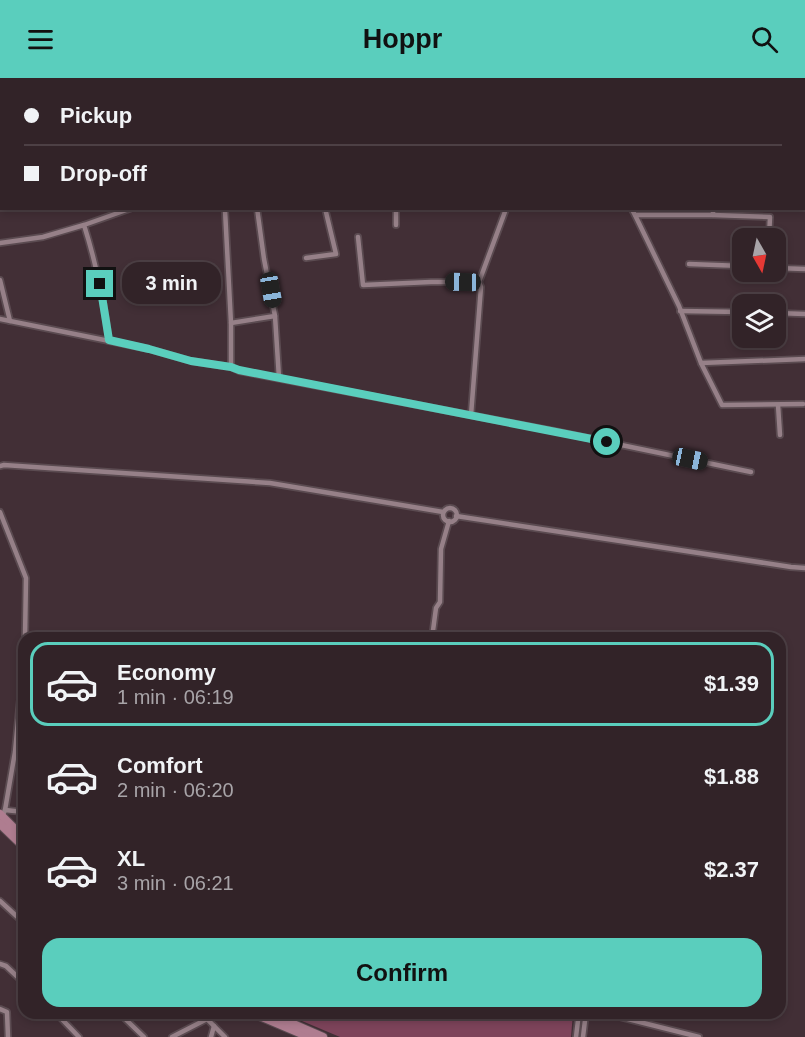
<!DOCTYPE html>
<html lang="en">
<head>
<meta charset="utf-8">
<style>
	:root { --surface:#322328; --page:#3d2f34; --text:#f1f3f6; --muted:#a8a4a8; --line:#4d4045; --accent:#5acebd }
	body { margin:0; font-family:Arial,sans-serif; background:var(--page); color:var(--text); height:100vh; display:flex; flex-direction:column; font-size:22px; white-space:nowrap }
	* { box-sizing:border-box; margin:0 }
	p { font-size:20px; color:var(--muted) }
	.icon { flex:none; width:33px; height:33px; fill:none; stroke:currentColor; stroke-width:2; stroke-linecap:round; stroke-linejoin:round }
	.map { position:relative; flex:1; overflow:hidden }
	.side { position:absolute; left:18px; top:554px; width:768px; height:387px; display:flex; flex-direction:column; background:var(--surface); border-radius:18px; box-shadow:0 3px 9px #0003,0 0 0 2px var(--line) }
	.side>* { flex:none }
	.hud { position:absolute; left:0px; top:0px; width:806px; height:132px; box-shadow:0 3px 9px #0003,0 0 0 2px var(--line); display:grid; align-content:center; height:132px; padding:0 24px; background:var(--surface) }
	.needle { width:39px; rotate:171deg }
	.tools { position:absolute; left:732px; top:150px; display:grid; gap:12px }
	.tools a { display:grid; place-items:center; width:54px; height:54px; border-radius:12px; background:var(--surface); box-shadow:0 3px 9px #0003,0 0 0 2px var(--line); font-size:30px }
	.end { position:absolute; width:27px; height:27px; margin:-14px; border:8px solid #5acebd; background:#111; box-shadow:0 0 0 3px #111 }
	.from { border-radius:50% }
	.bubble { position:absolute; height:42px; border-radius:18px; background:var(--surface); box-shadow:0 3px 9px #0003,0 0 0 2px var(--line); font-size:20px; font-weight:600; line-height:42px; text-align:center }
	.car { position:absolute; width:18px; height:36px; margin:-18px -9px; border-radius:8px; box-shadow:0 0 4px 2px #0007; background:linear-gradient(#222 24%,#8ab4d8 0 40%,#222 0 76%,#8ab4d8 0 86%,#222 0) }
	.hud b { display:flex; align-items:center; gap:21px; height:57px; font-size:22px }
	.hud b+b { border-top:2px solid var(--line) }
	.hud i { width:15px; height:15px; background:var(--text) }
	ul { padding:10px 0 0; list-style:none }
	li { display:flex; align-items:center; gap:18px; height:84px; margin:0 12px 9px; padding:0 12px; border:3px solid transparent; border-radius:18px }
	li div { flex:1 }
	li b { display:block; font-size:22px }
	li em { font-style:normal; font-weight:600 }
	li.on { border-color:var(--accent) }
	li>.icon { width:54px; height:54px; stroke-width:1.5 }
	.cta { display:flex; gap:12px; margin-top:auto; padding:12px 24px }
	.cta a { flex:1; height:69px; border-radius:18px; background:var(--accent); color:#111; font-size:24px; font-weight:600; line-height:69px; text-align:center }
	header { display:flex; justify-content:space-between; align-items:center; height:78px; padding:0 24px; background:var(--accent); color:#111; font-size:27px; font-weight:600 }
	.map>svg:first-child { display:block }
</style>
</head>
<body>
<header><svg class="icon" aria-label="menu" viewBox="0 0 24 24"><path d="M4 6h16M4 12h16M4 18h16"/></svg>Hoppr<svg class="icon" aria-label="search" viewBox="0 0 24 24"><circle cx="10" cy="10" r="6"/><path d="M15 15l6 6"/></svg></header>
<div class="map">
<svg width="805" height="959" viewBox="0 0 805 959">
	<rect width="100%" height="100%" fill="#422f36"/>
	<path fill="#7e445b" d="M573,935L571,959H340L283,935Z"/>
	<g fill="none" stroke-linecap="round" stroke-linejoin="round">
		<defs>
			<g id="minor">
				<path d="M37,0L38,2"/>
				<path d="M119,0V2"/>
				<path d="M293,0V2"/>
				<path d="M358,0V2"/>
				<path d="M391,2H414"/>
				<path d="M542,2V0"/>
				<path d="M713,2V0"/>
				<path d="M792,2V0"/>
				<path d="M804,66H805"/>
				<path d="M0,79H2"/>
				<path d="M631,130L635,137H713V130"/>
				<path d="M635,137L679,228L701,285L722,327L803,326"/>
				<path d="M713,137L770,139L769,160"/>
				<path d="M396,147V130"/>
				<path d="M358,159L363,207L431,204H479"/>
				<path d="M0,165L43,159L84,147"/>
				<path d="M306,180L336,176L325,130"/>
				<path d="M689,186L742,188"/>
				<path d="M776,190L805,191"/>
				<path d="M0,202L10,243"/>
				<path d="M680,233L742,234"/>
				<path d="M776,235L805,236"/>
				<path d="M275,238L279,300"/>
				<path d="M0,241L149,271L191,283L231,289V245L225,132"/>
				<path d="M231,245L275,238L264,181L257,130"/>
				<path d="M109,263C104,223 96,185 84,147L132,130"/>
				<path d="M701,285L805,281"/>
				<path d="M231,289L239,293L554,353L751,394"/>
				<path d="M778,327L780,357"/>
				<path d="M471,337L481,209L479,204L506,131"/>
				<path d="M0,388L4,387L270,405L443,434"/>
				<circle cx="450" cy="437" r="7"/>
				<path d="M0,434L26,500L25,560"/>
				<path d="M456,438L791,489L805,490"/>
				<path d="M432,560L436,530L440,524L441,471L449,443"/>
				<path d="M5,732L24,734"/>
				<path d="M2,739L5,732L15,674L24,580"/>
				<path d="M0,823L24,845"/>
				<path d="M0,886L6,888L24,905"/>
				<path d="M0,931L7,934L8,959"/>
				<path d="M55,934L79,959"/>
				<path d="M118,934L144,959"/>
				<path d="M200,934L225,959"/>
				<path d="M600,934L699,959"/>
				<path d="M172,959L207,941"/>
				<path d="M211,959L214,948"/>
				<path d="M576,959L579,934"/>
				<path d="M583,959L586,934"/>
			</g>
			<g id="primary">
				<path d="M0,736L24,760"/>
				<path d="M0,746L24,769"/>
				<path d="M250,934L309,959"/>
				<path d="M266,934L323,959"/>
			</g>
		</defs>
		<use href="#minor" stroke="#5b4b51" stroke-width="8"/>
		<use href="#primary" stroke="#5b4b51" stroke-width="10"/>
		<use href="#minor" stroke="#968088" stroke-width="4.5"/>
		<use href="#primary" stroke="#af7d90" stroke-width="8"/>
	</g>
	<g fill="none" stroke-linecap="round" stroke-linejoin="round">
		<path stroke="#5acebd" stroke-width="8" d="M100,206L109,262L149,271L191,283L231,289L239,292L607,364"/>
	</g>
</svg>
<div class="tools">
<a><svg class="needle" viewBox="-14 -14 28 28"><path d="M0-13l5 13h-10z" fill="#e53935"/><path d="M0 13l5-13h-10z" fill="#a8a4a8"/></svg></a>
<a><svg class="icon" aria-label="layers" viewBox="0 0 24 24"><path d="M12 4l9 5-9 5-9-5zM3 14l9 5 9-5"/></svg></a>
</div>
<i class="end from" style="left:607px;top:364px"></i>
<i class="end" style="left:100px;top:206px"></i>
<div class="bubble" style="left:122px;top:184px;width:99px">3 min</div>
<i class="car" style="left:463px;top:204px;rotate:271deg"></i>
<i class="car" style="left:271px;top:212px;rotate:170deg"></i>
<i class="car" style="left:690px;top:381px;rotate:102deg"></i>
<div class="hud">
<b><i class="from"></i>Pickup</b>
<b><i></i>Drop-off</b>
</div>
<section class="side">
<ul>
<li class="on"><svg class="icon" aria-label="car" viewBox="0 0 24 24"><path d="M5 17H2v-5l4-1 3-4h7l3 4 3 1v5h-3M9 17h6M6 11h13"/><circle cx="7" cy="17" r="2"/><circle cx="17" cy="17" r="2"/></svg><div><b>Economy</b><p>1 min · 06:19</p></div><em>$1.39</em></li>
<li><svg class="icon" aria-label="car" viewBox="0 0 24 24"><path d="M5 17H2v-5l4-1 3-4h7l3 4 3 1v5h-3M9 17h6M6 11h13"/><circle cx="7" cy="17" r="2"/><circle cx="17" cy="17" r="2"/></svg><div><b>Comfort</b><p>2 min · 06:20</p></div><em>$1.88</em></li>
<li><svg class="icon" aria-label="car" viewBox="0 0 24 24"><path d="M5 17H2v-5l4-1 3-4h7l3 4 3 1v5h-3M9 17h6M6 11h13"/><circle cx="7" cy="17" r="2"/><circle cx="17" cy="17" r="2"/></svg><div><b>XL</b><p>3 min · 06:21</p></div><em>$2.37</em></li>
</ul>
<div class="cta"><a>Confirm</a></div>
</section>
</div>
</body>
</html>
